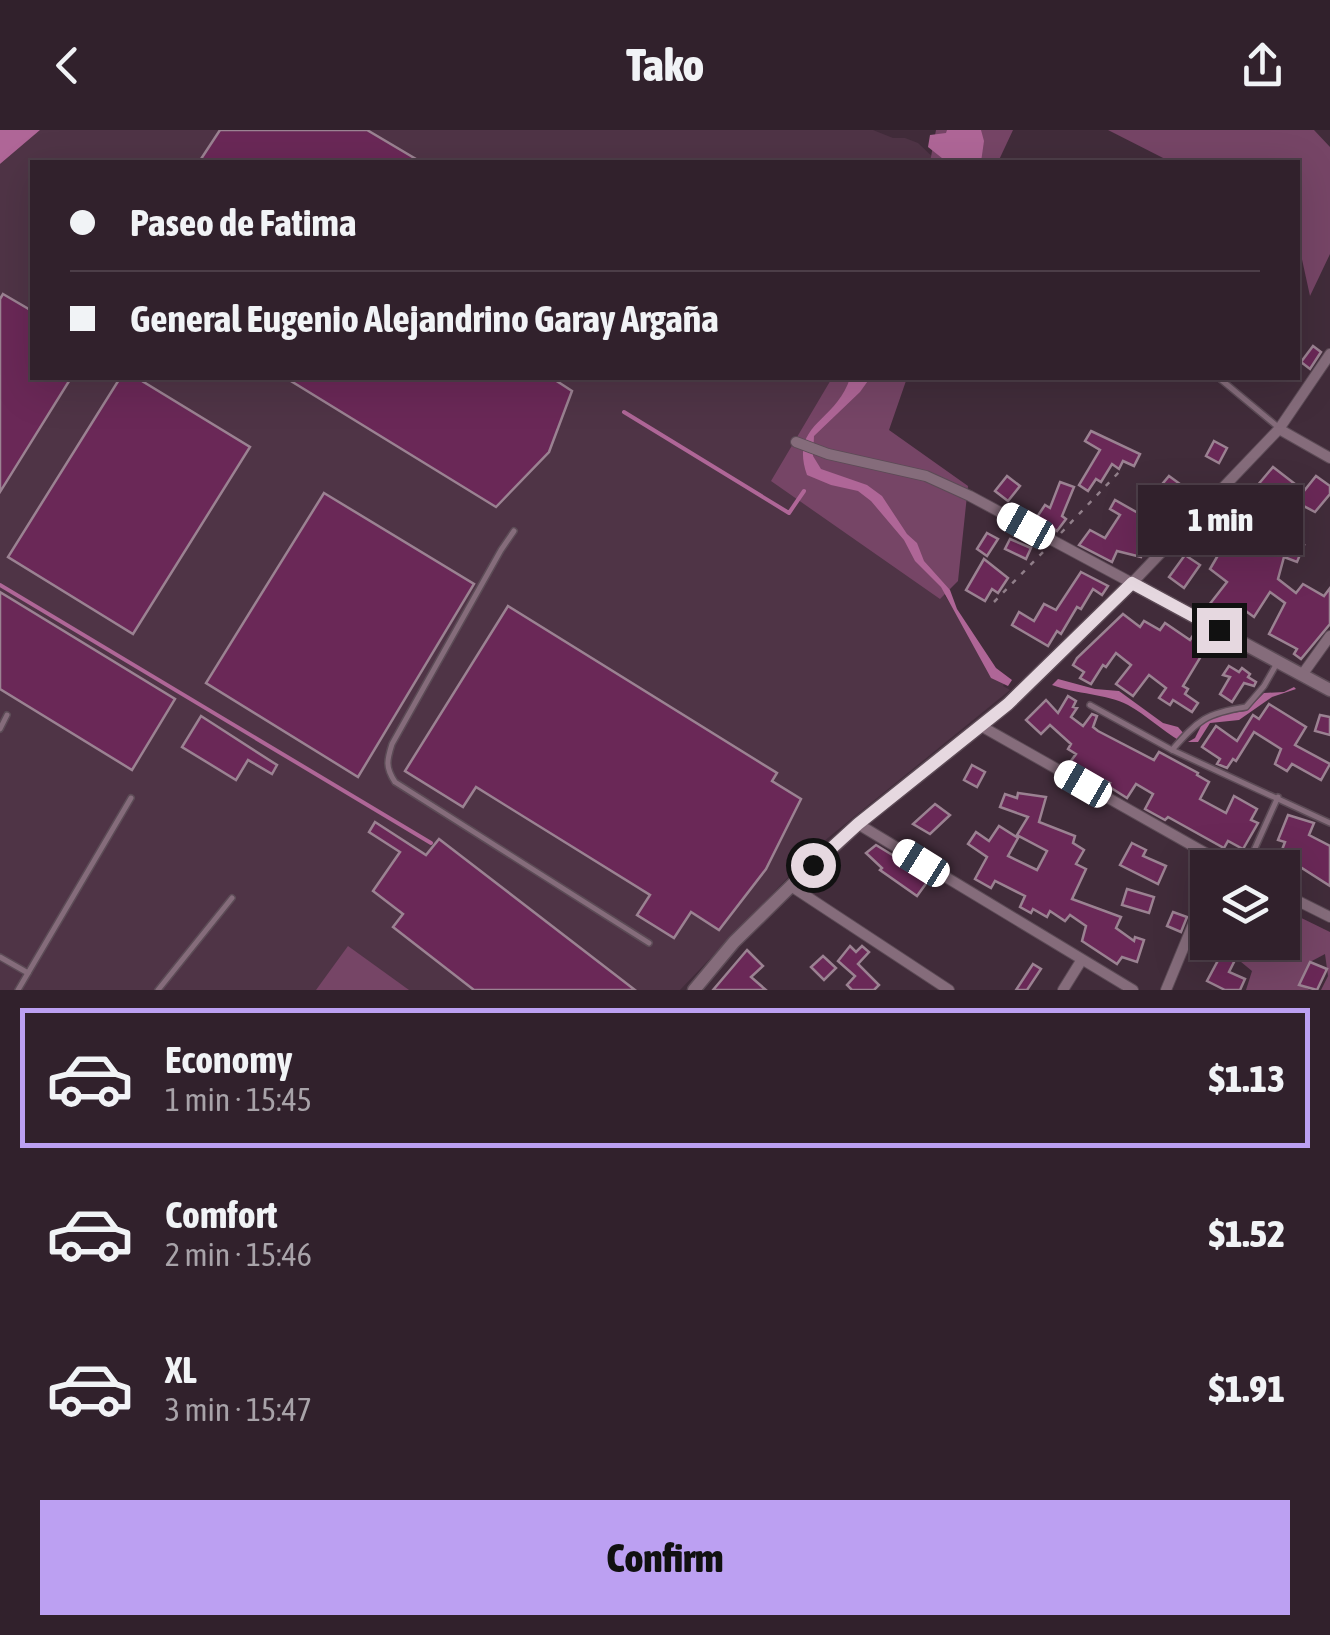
<!DOCTYPE html>
<html lang="en">
<head>
<meta charset="utf-8">
<style>
	:root { --surface:#31212c; --page:#3d2e38; --text:#f1f3f6; --muted:#a8a3a9; --line:#4c3e48; --accent:#bca0f2 }
	body { margin:0; font-family:"Asap Condensed",sans-serif; background:var(--page); color:var(--text); height:100vh; display:flex; flex-direction:column; font-size:38px; white-space:nowrap }
	* { box-sizing:border-box; margin:0 }
	p { font-size:32px; color:var(--muted) }
	.icon { flex:none; width:55px; height:55px; fill:none; stroke:currentColor; stroke-width:2; stroke-linecap:round; stroke-linejoin:round }
	.map { position:relative; height:860px; overflow:hidden }
	.drawer { display:flex; flex-direction:column; background:var(--surface); flex:1 }
	.drawer>* { flex:none }
	.banner { position:absolute; left:30px; top:30px; width:1270px; height:220px; border-radius:0px; box-shadow:0 10px 40px #0002,0 0 0 2px var(--line); display:grid; align-content:center; height:220px; padding:0 40px; background:var(--surface) }
	.controls { position:absolute; left:1190px; top:720px; display:grid; gap:20px }
	.controls a { display:grid; place-items:center; width:110px; height:110px; border-radius:0px; background:var(--surface); box-shadow:0 10px 40px #0002,0 0 0 2px var(--line); font-size:50px }
	.end { position:absolute; width:45px; height:45px; margin:-22px; border:12px solid #e6d8e0; background:#111; box-shadow:0 0 0 5px #111 }
	.from { border-radius:50% }
	.bubble { position:absolute; height:70px; border-radius:0px; background:var(--surface); box-shadow:0 10px 40px #0002,0 0 0 2px var(--line); font-size:32px; font-weight:800; line-height:70px; text-align:center }
	.car { position:absolute; width:30px; height:60px; margin:-30px -15px; border-radius:12px; box-shadow:0 0 8px 2px #0007; background:linear-gradient(#fff 24%,#345 0 40%,#fff 0 76%,#345 0 86%,#fff 0) }
	.banner b { display:flex; align-items:center; gap:35px; height:95px; font-size:38px }
	.banner b+b { border-top:2px solid var(--line) }
	.banner i { width:25px; height:25px; background:var(--text) }
	ul { padding:18px 0 0; list-style:none }
	li { display:flex; align-items:center; gap:30px; height:140px; margin:0 20px 15px; padding:0 20px; border:5px solid transparent; border-radius:0px }
	li div { flex:1 }
	li b { display:block; font-size:38px }
	li em { font-style:normal; font-weight:800 }
	li.on { border-color:var(--accent) }
	li>.icon { width:90px; height:90px; stroke-width:1.5 }
	.button { display:flex; gap:20px; margin-top:auto; padding:20px 40px }
	.button a { flex:1; height:115px; border-radius:0px; background:var(--accent); color:#111; font-size:40px; font-weight:800; line-height:115px; text-align:center }
	header { display:flex; justify-content:space-between; align-items:center; height:130px; padding:0 40px; background:var(--surface); font-size:45px; font-weight:800 }
	.map>svg:first-child { display:block }
</style>
</head>
<body>
<header><svg class="icon" aria-label="back" viewBox="0 0 24 24"><path d="M15 5l-7 7 7 7"/></svg>Tako<svg class="icon" aria-label="share" viewBox="0 0 24 24"><path d="M12 15V3M7 8l5-5 5 5M5 13v7h14v-7"/></svg></header>
<div class="map">
<svg width="1330" height="860" viewBox="0 0 1330 860">
	<rect width="100%" height="100%" fill="#412c3a"/>
	<path fill="#4f3446" d="M40,0H873L893,8H905L918,13L938,32H32V248H844L876,366L1005,553L1003,556L1010,560L818,716L680,860H0V34Z"/>
	<g fill="#764566">
		<path d="M936,0H1013L998,32H930Z"/>
		<path d="M1108,0H1314L1330,17V124L1310,166L1298,111V32H1171Z"/>
		<path d="M832,248H907L889,300L968,356L958,451L940,469L771,351Z"/>
		<path d="M1283,779L1330,802V860H1321L1328,846L1325,824L1310,832L1300,855L1310,860H1246L1252,841L1218,813L1282,812Z"/>
		<path d="M348,816L409,860H316Z"/>
	</g>
	<g fill="#af6697">
		<path d="M0,0H40L0,34Z"/>
		<path d="M947,0H981L984,11L981,32H947L928,17L930,5L946,3Z"/>
		<path d="M850,248H870L860,262L814,306L813,326L821,339L867,355L882,366L907,404L917,413L924,431L950,460L957,479L996,538L1012,550L1008,556L991,548L941,457L915,431L904,410L871,371L858,361L831,355L807,345C789,293 836,293 850,248Z"/>
		<path d="M1058,549L1095,559L1119,561L1163,593L1178,597L1185,605L1180,611C1162,600 1146,585 1128,575C1107,564 1076,564 1052,555Z"/>
		<path d="M1294,557L1296,559L1272,567L1239,590L1210,593L1198,612H1188L1195,608L1203,592L1216,585L1246,581L1264,563L1284,562Z"/>
	</g>
	<g fill="none" stroke-linecap="round" stroke-linejoin="round">
		<g stroke="#af6697" stroke-width="4">
			<path d="M624,282L789,383L804,361"/>
			<path d="M0,455L431,713"/>
		</g>
	</g>
	<g fill="#6a2857" stroke="#9b8292" stroke-width="2.5">
		<path d="M220,0H367L421,32H199Z"/>
		<path d="M3,164L32,181V248H71L0,362V169Z"/>
		<path d="M1313,216L1321,222L1310,239L1301,232Z"/>
		<path d="M120,248H137L250,317L133,504L8,427Z"/>
		<path d="M286,248H552L572,261L549,322L496,377Z"/>
		<path d="M1091,301L1140,324L1134,336L1123,331L1119,339L1112,334L1101,352L1096,349L1088,361L1079,355L1100,320L1085,311Z"/>
		<path d="M1214,311L1227,318L1219,333L1206,326Z"/>
		<path d="M1273,337L1304,361L1316,346L1330,356V364L1315,382L1277,362L1253,398L1262,404L1304,415L1297,432L1284,427L1278,449L1296,463L1303,454L1324,466L1330,458V494L1301,529L1294,524L1297,519L1269,504L1285,473L1270,462L1254,487L1243,479L1237,487L1224,478L1220,483L1209,475L1227,452L1210,439L1224,415L1205,402L1227,368L1234,373L1244,359L1251,363Z"/>
		<path d="M1007,346L1020,356L1008,371L995,361Z"/>
		<path d="M1169,346L1180,354L1168,372L1177,378L1169,391L1163,387L1154,402L1150,399L1141,427L1117,421L1112,432L1079,415L1090,400L1105,408L1120,385L1110,379L1115,370L1138,383Z"/>
		<path d="M1060,352L1074,357L1062,386L1066,389L1057,401L1037,387L1045,375L1050,378Z"/>
		<path d="M324,363L474,454L358,647L206,553Z"/>
		<path d="M987,403L998,409L987,426L977,419Z"/>
		<path d="M1010,409L1031,418L1026,429L1005,419Z"/>
		<path d="M1185,425L1200,435L1184,458L1169,447Z"/>
		<path d="M984,429L1008,448L998,463L992,459L985,471L966,460Z"/>
		<path d="M1081,442L1108,456L1102,465L1093,459L1081,479L1077,477L1061,504L1057,501L1048,516L1012,495L1019,482L1034,491L1044,474L1056,480Z"/>
		<path d="M0,462L175,569L132,640L0,559Z"/>
		<path d="M508,476L777,643L772,651L801,669L766,739L719,800L691,782L674,808L637,785L650,765L476,657L463,677L405,641Z"/>
		<path d="M1123,484L1140,497L1144,491L1160,500L1165,493L1190,510L1194,504L1209,513L1183,556L1188,559L1185,564L1198,573L1192,582L1173,570L1170,575L1159,568L1166,558L1149,545L1133,566L1116,554L1131,535L1116,523L1106,537L1103,535L1091,554L1080,548L1084,542L1073,535L1077,528Z"/>
		<path d="M1229,536L1239,542L1242,538L1250,544L1248,547L1256,552L1254,556L1244,553L1232,572L1220,564L1230,547L1223,545Z"/>
		<path d="M1068,566L1076,571L1073,577L1077,578L1071,587L1083,596L1092,584L1097,586L1093,597L1098,601L1154,630L1159,622L1198,643L1197,645L1209,652L1200,669L1226,683L1234,666L1257,679L1251,690L1258,693L1243,719L1228,711L1224,718L1168,687L1165,690L1145,679L1153,664L1136,654L1127,668L1108,656L1110,653L1068,635L1076,624L1068,619L1071,614L1050,595L1041,604L1026,590L1046,570L1058,583Z"/>
		<path d="M1269,574L1306,597L1295,615L1330,634L1321,650L1292,634L1287,641L1275,634L1281,619L1254,602L1236,631L1233,629L1227,638L1217,634L1220,629L1202,617L1216,596L1237,611L1253,585L1259,589Z"/>
		<path d="M1320,585L1330,587V605L1315,601Z"/>
		<path d="M201,586L277,635L272,644L248,630L236,650L182,617Z"/>
		<path d="M972,635L985,642L977,657L964,650Z"/>
		<path d="M1018,663L1046,667L1039,692L1075,706L1073,713L1084,720L1076,734L1086,739L1072,769L1121,787L1116,798L1134,811L1135,807L1144,810L1137,832L1122,827L1117,834L1082,811L1086,796L1070,785L1065,791L1050,781L1047,787L1033,779L1031,783L1020,777L1025,766L995,751L991,758L975,749L987,727L968,714L976,702L989,711L999,696L1018,708L1008,726L1037,740L1047,721L1017,705L1028,687L1000,677L1005,664L1017,668Z"/>
		<path d="M935,674L950,685L930,704L913,694Z"/>
		<path d="M1288,685L1314,693L1309,705L1330,716V756L1297,735L1282,754V738H1275L1285,712L1278,710Z"/>
		<path d="M375,692L426,725L439,709L635,860H474L393,797L403,784L373,761L400,722L369,702Z"/>
		<path d="M1132,713L1146,720L1143,726L1166,736L1158,754L1120,735Z"/>
		<path d="M876,715L930,748L917,766L880,740L882,738L866,723Z"/>
		<path d="M1127,759L1154,767L1149,783L1122,775Z"/>
		<path d="M1173,782L1187,787L1181,802L1167,796Z"/>
		<path d="M850,816L856,822L862,816L869,822L858,834L879,855L874,860H852L847,855L855,846L838,831Z"/>
		<path d="M747,820L763,836L751,847L766,860H713Z"/>
		<path d="M1222,823L1235,830L1229,842L1245,849L1240,860H1225L1207,851Z"/>
		<path d="M823,826L836,838L824,850L811,837Z"/>
		<path d="M1310,832L1327,839L1317,860L1299,855Z"/>
		<path d="M1033,834L1041,839L1027,860H1016Z"/>
	</g>
	<g fill="none" stroke-linecap="round" stroke-linejoin="round">
		<defs>
			<g id="service">
				<path d="M1219,248L1278,297"/>
				<path d="M514,401L501,420L392,614C387,630 385,637 395,652L649,813"/>
				<path d="M1090,575L1172,620L1330,693"/>
				<path d="M0,599L7,585"/>
				<path d="M1172,620C1198,590 1206,583 1246,577L1264,556L1276,535"/>
				<path d="M1246,738L1278,667"/>
				<path d="M0,827L28,843"/>
				<path d="M18,860L131,668"/>
				<path d="M158,860L232,768"/>
			</g>
			<g id="minor">
				<path d="M1279,299L1330,328"/>
				<path d="M796,312L828,324L926,346L970,366L1132,453L1279,299L1330,224"/>
				<path d="M1302,545L1330,506"/>
				<path d="M981,596L1232,738"/>
				<path d="M858,694L1133,860"/>
				<path d="M791,756L949,860"/>
				<path d="M1282,763L1330,787"/>
				<path d="M1063,860L1081,831"/>
				<path d="M1166,860L1208,758"/>
			</g>
			<path id="tertiary" d="M694,860L734,812L791,756L858,694L1008,574L1132,453L1330,560"/>
		</defs>
		<use href="#service" stroke="#5c4b56" stroke-width="8"/>
		<use href="#minor" stroke="#5c4b56" stroke-width="12"/>
		<use href="#tertiary" stroke="#5c4b56" stroke-width="15"/>
		<g stroke="#917f8a" stroke-width="2.5" stroke-dasharray="5 8" stroke-linecap="butt">
			<path d="M1061,403L1120,341"/>
			<path d="M994,472L1045,420"/>
		</g>
		<use href="#service" stroke="#856c7b" stroke-width="5"/>
		<use href="#minor" stroke="#856c7b" stroke-width="10"/>
		<use href="#tertiary" stroke="#856c7b" stroke-width="12"/>
	</g>
	<g fill="none" stroke-linecap="round" stroke-linejoin="round">
		<path stroke="#e6d8e0" stroke-width="12" d="M813,735L858,694L1008,574L1132,453L1219,500"/>
	</g>
</svg>
<div class="controls">
<a><svg class="icon" aria-label="layers" viewBox="0 0 24 24"><path d="M12 4l9 5-9 5-9-5zM3 14l9 5 9-5"/></svg></a>
</div>
<i class="end from" style="left:813px;top:735px"></i>
<i class="end" style="left:1219px;top:500px"></i>
<div class="bubble" style="left:1138px;top:355px;width:165px">1 min</div>
<i class="car" style="left:1026px;top:396px;rotate:299deg"></i>
<i class="car" style="left:1083px;top:654px;rotate:300deg"></i>
<i class="car" style="left:921px;top:733px;rotate:302deg"></i>
<div class="banner">
<b><i class="from"></i>Paseo de Fatima</b>
<b><i></i>General Eugenio Alejandrino Garay Argaña</b>
</div>
</div>
<section class="drawer">
<ul>
<li class="on"><svg class="icon" aria-label="car" viewBox="0 0 24 24"><path d="M5 17H2v-5l4-1 3-4h7l3 4 3 1v5h-3M9 17h6M6 11h13"/><circle cx="7" cy="17" r="2"/><circle cx="17" cy="17" r="2"/></svg><div><b>Economy</b><p>1 min · 15:45</p></div><em>$1.13</em></li>
<li><svg class="icon" aria-label="car" viewBox="0 0 24 24"><path d="M5 17H2v-5l4-1 3-4h7l3 4 3 1v5h-3M9 17h6M6 11h13"/><circle cx="7" cy="17" r="2"/><circle cx="17" cy="17" r="2"/></svg><div><b>Comfort</b><p>2 min · 15:46</p></div><em>$1.52</em></li>
<li><svg class="icon" aria-label="car" viewBox="0 0 24 24"><path d="M5 17H2v-5l4-1 3-4h7l3 4 3 1v5h-3M9 17h6M6 11h13"/><circle cx="7" cy="17" r="2"/><circle cx="17" cy="17" r="2"/></svg><div><b>XL</b><p>3 min · 15:47</p></div><em>$1.91</em></li>
</ul>
<div class="button"><a>Confirm</a></div>
</section>
</body>
</html>
